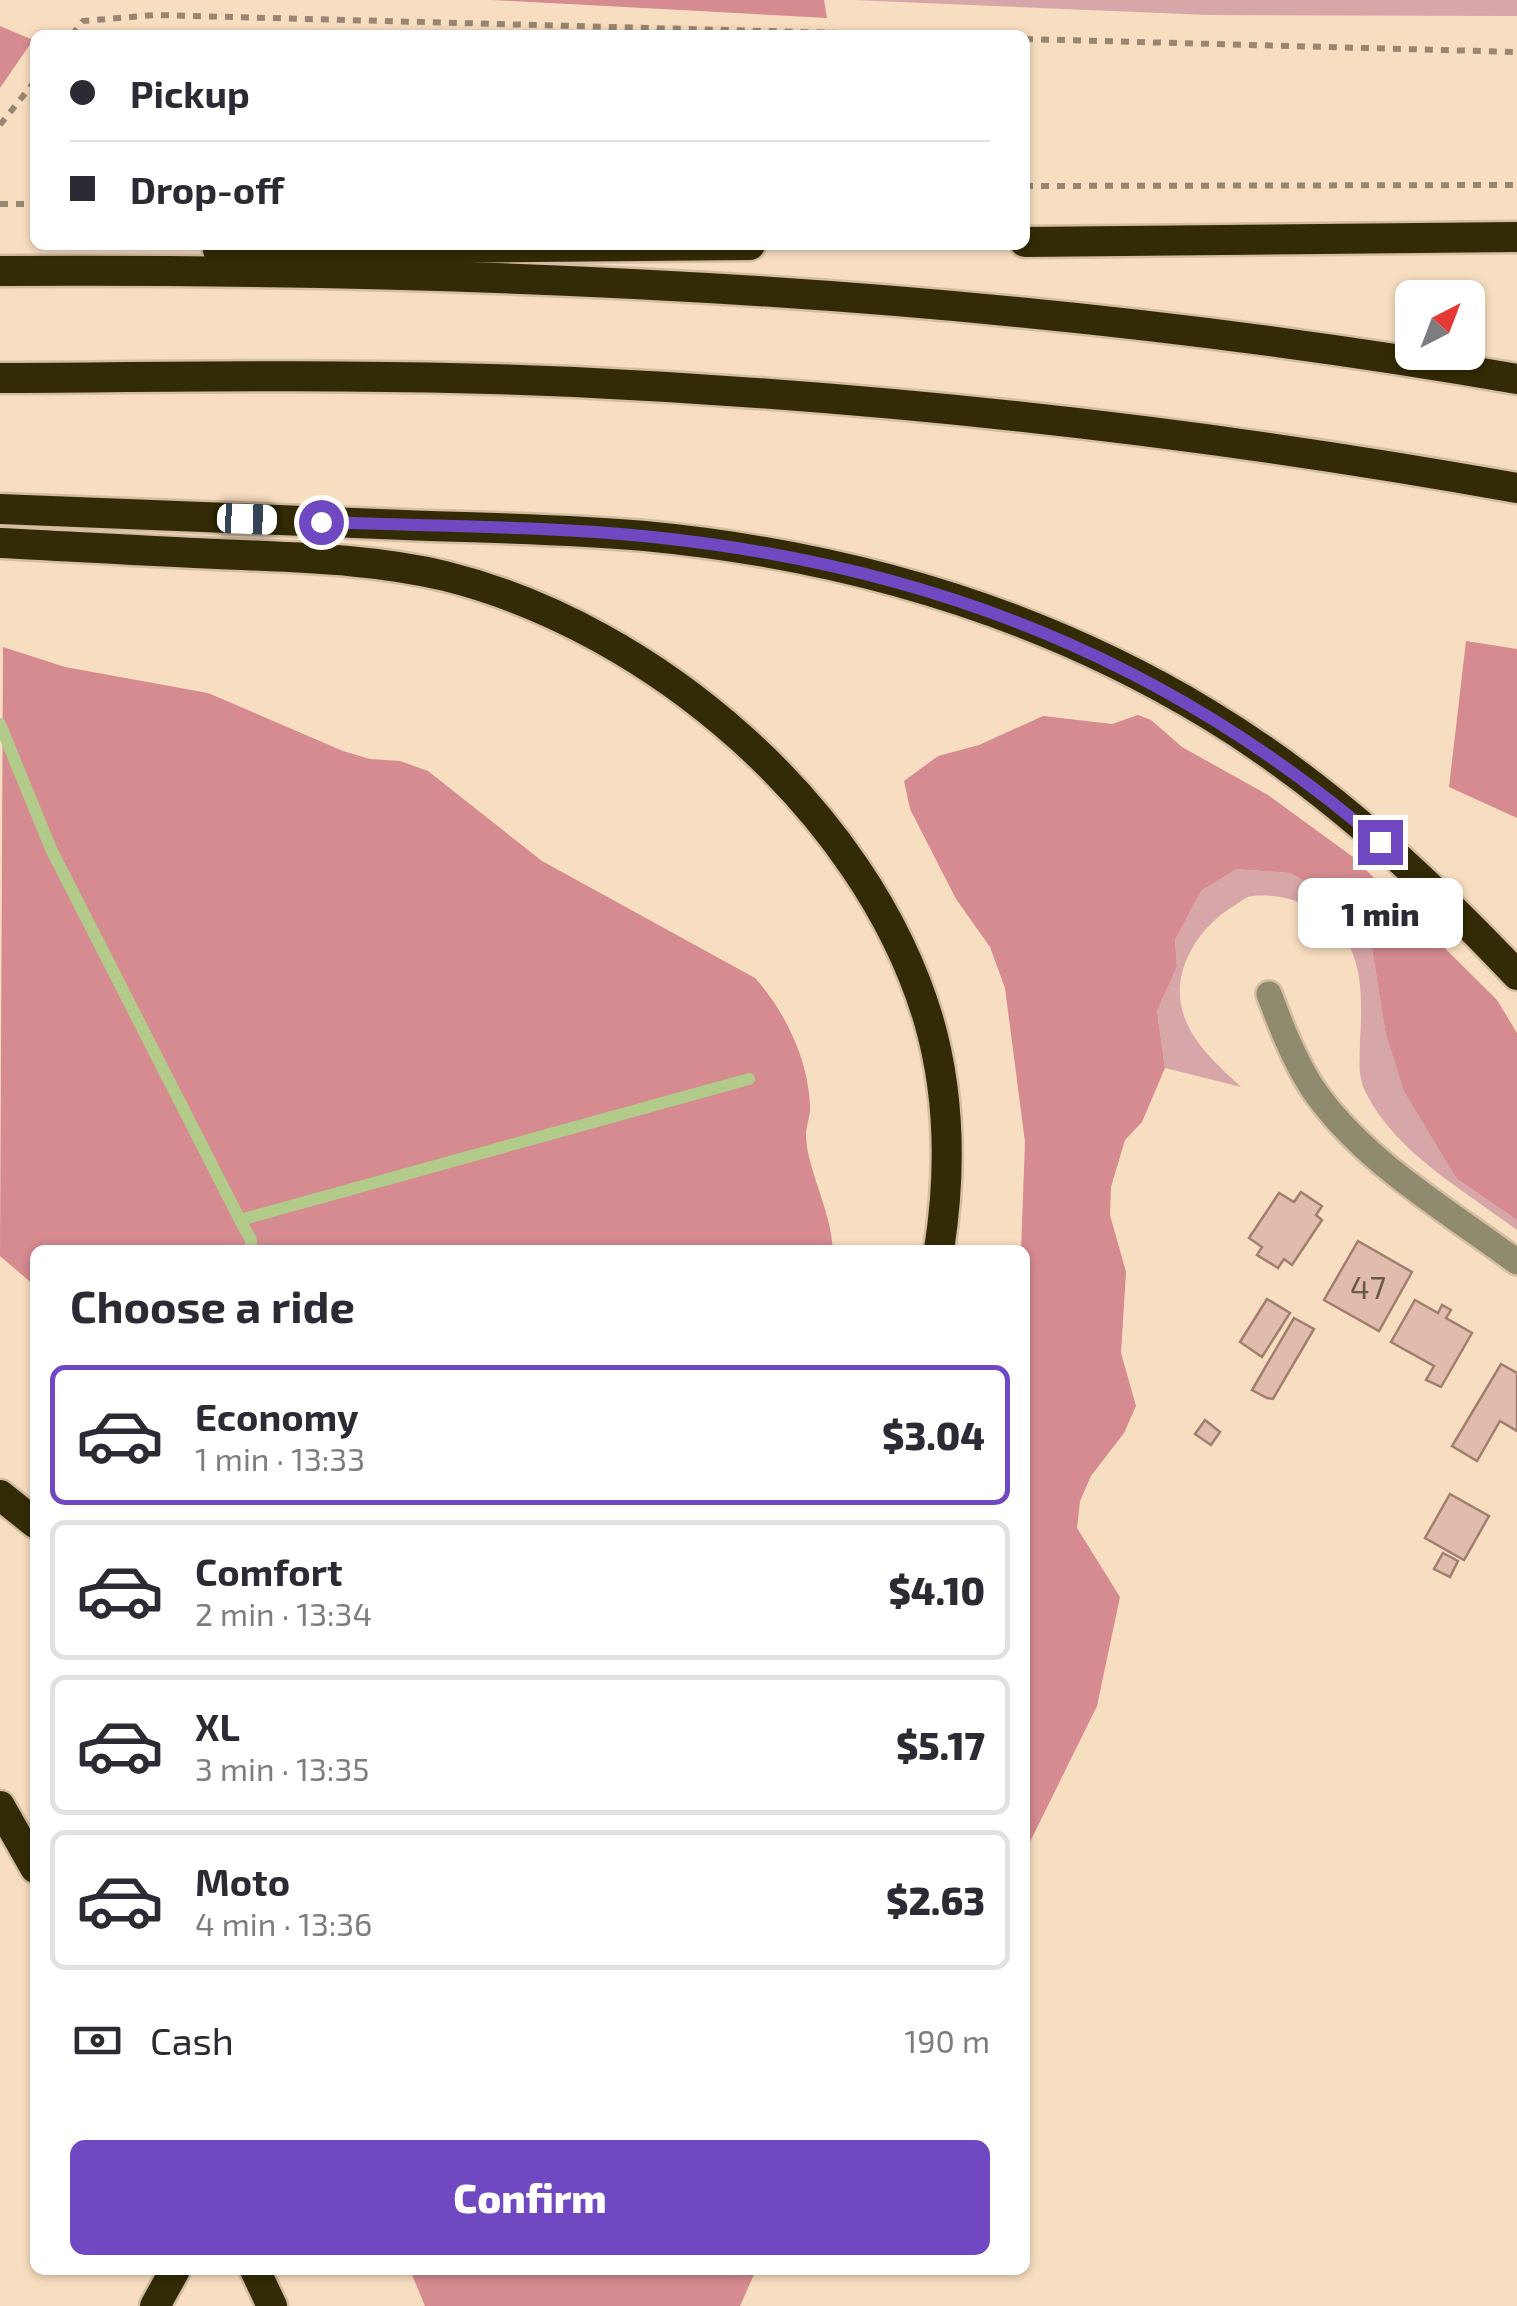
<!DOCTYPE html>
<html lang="en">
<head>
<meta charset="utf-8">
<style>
	:root { --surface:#fff; --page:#f2f2f3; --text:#2b2b33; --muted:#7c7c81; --line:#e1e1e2; --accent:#7049c2 }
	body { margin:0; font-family:"Exo 2",sans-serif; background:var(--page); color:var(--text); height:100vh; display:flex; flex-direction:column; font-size:38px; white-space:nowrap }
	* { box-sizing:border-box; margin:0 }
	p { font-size:32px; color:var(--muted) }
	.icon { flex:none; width:55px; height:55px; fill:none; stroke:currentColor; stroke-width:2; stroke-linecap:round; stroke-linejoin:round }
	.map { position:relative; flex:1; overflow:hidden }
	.drawer { position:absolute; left:30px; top:1245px; width:1000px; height:1030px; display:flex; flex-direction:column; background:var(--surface); border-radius:15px; box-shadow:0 2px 8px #0004 }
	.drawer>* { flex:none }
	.banner { position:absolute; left:30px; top:30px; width:1000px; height:220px; border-radius:15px; box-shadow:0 2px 8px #0004; display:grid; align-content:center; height:220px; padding:0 40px; background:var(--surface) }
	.needle { width:65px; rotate:42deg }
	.controls { position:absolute; left:1395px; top:280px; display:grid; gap:20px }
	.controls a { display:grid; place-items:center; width:90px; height:90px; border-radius:15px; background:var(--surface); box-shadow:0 2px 8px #0004; font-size:50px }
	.end { position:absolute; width:45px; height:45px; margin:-22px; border:12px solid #7049c2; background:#fff; box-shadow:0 0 0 5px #fff }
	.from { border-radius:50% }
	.bubble { position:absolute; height:70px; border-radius:15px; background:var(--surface); box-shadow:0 2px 8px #0004; font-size:32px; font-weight:800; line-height:70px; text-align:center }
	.car { position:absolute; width:30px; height:60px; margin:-30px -15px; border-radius:12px; box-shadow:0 0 8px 2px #0007; background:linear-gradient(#fff 24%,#345 0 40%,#fff 0 76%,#345 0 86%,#fff 0) }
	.banner b { display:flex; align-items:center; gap:35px; height:95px; font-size:38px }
	.banner b+b { border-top:2px solid var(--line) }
	.banner i { width:25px; height:25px; background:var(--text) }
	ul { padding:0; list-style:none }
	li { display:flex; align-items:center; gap:30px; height:140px; margin:0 20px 15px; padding:0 20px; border:5px solid var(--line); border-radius:15px }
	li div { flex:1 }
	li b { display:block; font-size:38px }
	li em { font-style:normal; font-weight:800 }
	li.selected { border-color:var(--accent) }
	li>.icon { width:90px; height:90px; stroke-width:1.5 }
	h2 { padding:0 40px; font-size:45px; line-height:120px }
	.pay { display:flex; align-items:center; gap:25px; height:110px; padding:0 40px; font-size:38px }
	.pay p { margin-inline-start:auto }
	.action { display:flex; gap:20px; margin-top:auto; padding:20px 40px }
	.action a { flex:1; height:115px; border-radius:15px; background:var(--accent); color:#fff; font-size:40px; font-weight:800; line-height:115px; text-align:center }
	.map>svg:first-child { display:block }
</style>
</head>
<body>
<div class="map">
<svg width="1517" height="2306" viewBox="0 0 1517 2306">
	<rect width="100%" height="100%" fill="#f8dec0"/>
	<g fill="#d7a6a8">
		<path d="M853,0H1517V16L1208,15Z"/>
		<path d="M1237,869L1290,873L1336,898L1370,936L1385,1030L1457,1179L1517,1220V1230C1465,1191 1396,1153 1366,1093C1357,1076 1360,1059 1360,1041C1363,989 1364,935 1311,908C1293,898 1273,894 1252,896C1245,897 1239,903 1232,907C1197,929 1169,973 1184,1016C1194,1045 1219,1066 1241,1087L1165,1068L1157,1011L1177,967L1175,940L1201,891Z"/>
	</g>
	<g fill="#d58b90">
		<path d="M492,0H824L827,18Z"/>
		<path d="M0,26L33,40L0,88Z"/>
		<path d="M1466,641L1517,649V818L1449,787Z"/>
		<path d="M3,647L65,667L208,693L343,751L370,759L400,761L428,771L542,861L755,978C785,1011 808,1059 810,1105C811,1115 806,1125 806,1136C807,1169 831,1210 833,1250H35V1286L0,1256Z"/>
		<path d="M1138,715L1151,720L1182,747L1268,795L1353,857L1497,1000L1517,1033V1220L1457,1179L1404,1091L1385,1030L1370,936L1336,898L1290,873L1237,869L1201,891L1175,940L1177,967L1157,1011L1165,1068L1142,1122L1125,1140L1111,1187L1110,1215L1126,1272L1121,1353L1136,1406L1124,1433L1091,1476L1080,1501L1077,1528L1120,1597L1097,1706L1025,1852V1250H1021L1025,1142L1005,988L990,947L956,899L910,809L904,781L938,756L979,745L1043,716L1112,724Z"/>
		<path d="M410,2270H756L740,2306H425Z"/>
	</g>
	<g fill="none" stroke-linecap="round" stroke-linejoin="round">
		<g stroke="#b3cb8a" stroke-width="12">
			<path d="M0,724L51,849L240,1220L749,1079"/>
			<path d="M240,1220L251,1240V1250"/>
		</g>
	</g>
	<g fill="#e1bbac" stroke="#a27e70" stroke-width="2.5">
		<path d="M1301,1192L1322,1206L1316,1215L1322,1220L1292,1265L1284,1259L1278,1268L1257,1255L1262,1247L1249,1238L1279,1193L1294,1202Z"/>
		<path d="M1358,1241L1412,1272L1379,1331L1324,1300Z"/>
		<path d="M1267,1299L1290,1313L1262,1357L1240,1342Z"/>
		<path d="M1415,1300L1438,1313L1442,1305L1451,1310L1446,1318L1472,1333L1441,1387L1426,1380L1434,1366L1391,1342Z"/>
		<path d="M1294,1318L1314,1329L1273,1399L1267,1398L1252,1390Z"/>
		<path d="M1501,1364L1517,1373V1431L1500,1421L1477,1461L1452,1446Z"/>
		<path d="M1205,1420L1220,1432L1211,1445L1195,1434Z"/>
		<path d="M1450,1494L1489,1516L1464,1560L1425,1538Z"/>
		<path d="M1443,1553L1458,1561L1450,1577L1434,1569Z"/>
	</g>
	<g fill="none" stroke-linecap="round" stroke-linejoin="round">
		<defs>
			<path id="minor" d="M1269,994C1281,1026 1293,1057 1311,1086C1360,1160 1447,1210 1517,1262"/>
			<g id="highway">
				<path d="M1025,242L1517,237"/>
				<path d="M218,250L750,245"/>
				<path d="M0,271C507,268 1017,292 1517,379"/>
				<path d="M0,378C191,377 383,373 574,382C890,397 1206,432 1517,488"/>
				<path d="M0,509C135,514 270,520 405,525C485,528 565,529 645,536C844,555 1036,610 1208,714C1324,784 1424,877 1517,975"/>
				<path d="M0,543C81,547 161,552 242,555C310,558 378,560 445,576C654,628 865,809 928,1018C950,1093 951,1173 939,1250"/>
				<path d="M0,1495L35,1523"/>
				<path d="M0,1806L35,1868"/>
				<path d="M255,2270L272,2306"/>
				<path d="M155,2306L175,2270"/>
			</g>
		</defs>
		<use href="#minor" stroke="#d4bda3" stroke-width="30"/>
		<use href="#highway" stroke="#d4bda3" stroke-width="35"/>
		<g stroke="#988672" stroke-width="6" stroke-dasharray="8 8" stroke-linecap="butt">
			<path d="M72,35L83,21L155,15L917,35"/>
			<path d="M1025,39L1517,52"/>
			<path d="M0,125L35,81"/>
			<path d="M1025,186L1517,185"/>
			<path d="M0,204H35"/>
		</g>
		<use href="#minor" stroke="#908a6f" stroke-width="25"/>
		<use href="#highway" stroke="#322b05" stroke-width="30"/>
	</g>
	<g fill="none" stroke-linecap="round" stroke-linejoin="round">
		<path stroke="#7049c2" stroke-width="12" d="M321,522C431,526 543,526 653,537C930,566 1168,659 1380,842"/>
	</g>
	<g text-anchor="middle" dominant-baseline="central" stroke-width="8" stroke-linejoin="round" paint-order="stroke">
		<g font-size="32" fill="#6a594d">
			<text x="1368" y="1286">47</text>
		</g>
	</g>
</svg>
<div class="controls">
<a><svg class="needle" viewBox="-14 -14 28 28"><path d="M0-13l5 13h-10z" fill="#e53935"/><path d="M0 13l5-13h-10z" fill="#7c7c81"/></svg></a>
</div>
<i class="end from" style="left:321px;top:522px"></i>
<i class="end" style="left:1380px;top:842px"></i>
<div class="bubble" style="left:1298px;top:878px;width:165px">1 min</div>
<i class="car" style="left:247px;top:519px;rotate:92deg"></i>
<div class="banner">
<b><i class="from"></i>Pickup</b>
<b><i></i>Drop-off</b>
</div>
<section class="drawer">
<h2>Choose a ride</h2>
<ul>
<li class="selected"><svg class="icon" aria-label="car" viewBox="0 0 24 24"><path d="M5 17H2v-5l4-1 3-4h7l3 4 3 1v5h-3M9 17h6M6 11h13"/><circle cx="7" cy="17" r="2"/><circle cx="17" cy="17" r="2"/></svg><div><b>Economy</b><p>1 min · 13:33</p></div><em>$3.04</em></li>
<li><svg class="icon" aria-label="car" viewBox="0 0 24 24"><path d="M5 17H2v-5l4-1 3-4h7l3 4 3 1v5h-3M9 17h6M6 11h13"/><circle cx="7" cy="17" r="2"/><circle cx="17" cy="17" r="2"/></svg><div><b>Comfort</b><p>2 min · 13:34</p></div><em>$4.10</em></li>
<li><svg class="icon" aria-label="car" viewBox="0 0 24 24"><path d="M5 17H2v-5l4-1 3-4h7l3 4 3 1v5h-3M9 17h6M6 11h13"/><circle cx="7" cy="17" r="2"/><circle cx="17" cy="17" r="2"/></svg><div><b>XL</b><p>3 min · 13:35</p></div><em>$5.17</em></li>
<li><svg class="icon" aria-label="car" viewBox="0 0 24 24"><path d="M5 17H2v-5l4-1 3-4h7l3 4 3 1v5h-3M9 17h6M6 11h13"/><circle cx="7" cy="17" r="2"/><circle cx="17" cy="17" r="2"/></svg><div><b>Moto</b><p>4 min · 13:36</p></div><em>$2.63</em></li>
</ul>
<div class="pay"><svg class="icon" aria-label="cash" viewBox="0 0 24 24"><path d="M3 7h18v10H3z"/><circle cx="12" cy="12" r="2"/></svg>Cash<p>190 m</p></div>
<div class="action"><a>Confirm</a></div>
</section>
</div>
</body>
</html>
